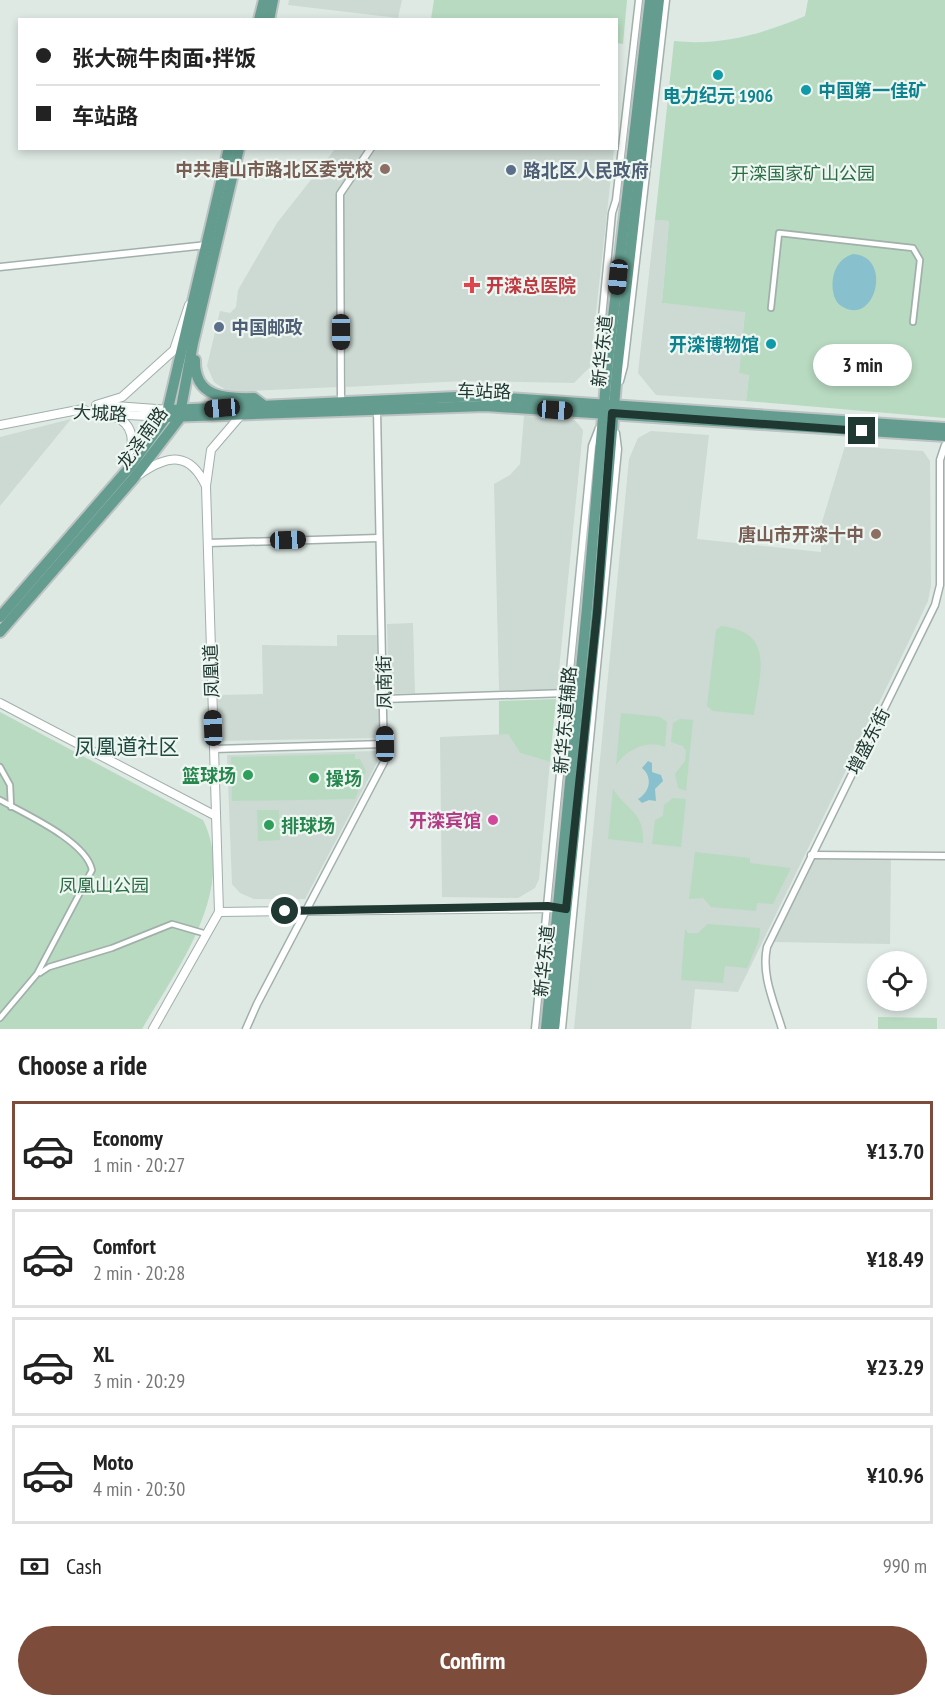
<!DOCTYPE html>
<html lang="en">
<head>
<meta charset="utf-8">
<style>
	:root { --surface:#fff; --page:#f2f2f2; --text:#222; --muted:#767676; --line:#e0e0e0; --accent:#7d4c3b }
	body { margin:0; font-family:"PT Sans Narrow","Noto Sans SC",sans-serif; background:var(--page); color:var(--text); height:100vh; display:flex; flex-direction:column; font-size:22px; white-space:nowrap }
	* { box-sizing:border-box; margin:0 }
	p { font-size:20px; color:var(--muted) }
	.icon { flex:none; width:33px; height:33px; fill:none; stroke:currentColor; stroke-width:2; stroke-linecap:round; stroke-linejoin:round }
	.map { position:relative; height:1029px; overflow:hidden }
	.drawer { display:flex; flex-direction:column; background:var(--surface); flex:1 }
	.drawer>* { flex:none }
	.top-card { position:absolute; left:18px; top:18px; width:600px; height:132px; border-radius:0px; box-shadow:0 3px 9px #0003; display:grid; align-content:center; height:132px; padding:0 18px; background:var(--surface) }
	.controls { position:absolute; left:867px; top:951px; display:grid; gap:12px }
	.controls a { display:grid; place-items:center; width:60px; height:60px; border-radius:50%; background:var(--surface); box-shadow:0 3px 9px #0003; font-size:30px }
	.end { position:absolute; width:27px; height:27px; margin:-14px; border:8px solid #203832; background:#fff; box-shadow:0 0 0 3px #fff }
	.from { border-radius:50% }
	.bubble { position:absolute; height:42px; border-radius:21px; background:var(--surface); box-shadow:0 3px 9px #0003; font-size:20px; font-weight:800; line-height:42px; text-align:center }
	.car { position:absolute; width:18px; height:36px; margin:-18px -9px; border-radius:8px; box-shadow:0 0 4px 2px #0007; background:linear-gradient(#222 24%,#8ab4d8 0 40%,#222 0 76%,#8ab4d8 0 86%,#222 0) }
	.top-card b { display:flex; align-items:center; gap:21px; height:57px; font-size:22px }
	.top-card b+b { border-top:2px solid var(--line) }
	.top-card i { width:15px; height:15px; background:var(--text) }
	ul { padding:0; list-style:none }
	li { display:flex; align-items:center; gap:18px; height:99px; margin:0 12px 9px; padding:0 6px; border:3px solid var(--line); border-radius:0px }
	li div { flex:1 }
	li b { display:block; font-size:22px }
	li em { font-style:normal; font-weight:800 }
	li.active { border-color:var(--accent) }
	li>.icon { width:54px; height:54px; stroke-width:1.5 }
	h2 { padding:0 18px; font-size:27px; line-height:72px }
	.pay { display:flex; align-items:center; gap:15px; height:66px; padding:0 18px; font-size:22px }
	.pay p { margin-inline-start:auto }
	.button { display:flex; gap:12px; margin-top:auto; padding:12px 18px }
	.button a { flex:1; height:69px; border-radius:36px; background:var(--accent); color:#fff; font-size:24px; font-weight:800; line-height:69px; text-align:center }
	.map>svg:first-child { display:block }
</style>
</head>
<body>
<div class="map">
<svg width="945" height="1029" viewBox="0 0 945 1029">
	<rect width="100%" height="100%" fill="#dee9e4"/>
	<g fill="#cdd9d3">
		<path d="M289,0H402L398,18L288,5Z"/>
		<path d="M335,149H367L337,194L338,387L229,392L214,382L207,366L220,311L230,313L236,307L238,290L277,223Z"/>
		<path d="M375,149H614L590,367L574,383L464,381L346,387L343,197Z"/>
		<path d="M655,220L669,221L662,303L745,311L739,373L749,374L746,401L656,395L638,373Z"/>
		<path d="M524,416L573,418L583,430L557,690H499L494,484L510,475L520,464Z"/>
		<path d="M71,419L0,506V437Z"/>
		<path d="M651,431L709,435L697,539L821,552L822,522L845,446L923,451L930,461L931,585L928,601L913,633L738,992L695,989L691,1029H574L629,459L638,438Z"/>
		<path d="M413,623L415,693L389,694L387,624Z"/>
		<path d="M337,635H377L380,738L219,741L218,695L263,694L262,645L337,646Z"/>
		<path d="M508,734L520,753L550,762L539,879L535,888L518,898L442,897L440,737Z"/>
		<path d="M377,751L380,757L305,899H254L240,893L232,884L227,755Z"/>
		<path d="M814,857L891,858L890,944L773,942Z"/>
	</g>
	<g fill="#b8dac1">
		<path d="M434,0H627L623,44L617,43L616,20L431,19Z"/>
		<path d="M808,0H945V418L746,401L749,375L739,373L745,312L662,303L669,221L655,220L674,41C720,46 763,34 805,16Z"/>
		<path d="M721,626C777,632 759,675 754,715L713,711L707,706L716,630Z"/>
		<path d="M556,699L550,762L520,753L508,734L499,735V701Z"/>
		<path d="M0,712L203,820C238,890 176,970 142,1029H0Z"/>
		<path d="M621,713L660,717L667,722L665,747C648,739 626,750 616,765Z"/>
		<path d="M680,719L693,720L686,791L678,788L675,774L685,761L686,751L683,746L671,742L673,723Z"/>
		<path d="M355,754V759H360L366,771L355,799L232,801L231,757Z"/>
		<path d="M613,789C627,811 645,812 643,843L608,839Z"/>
		<path d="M673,798L686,799L681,847L652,844L655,820L663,816L664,805Z"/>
		<path d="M257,810H279L280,840L258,841Z"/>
		<path d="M695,852L750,858V863L791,868L773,904L757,903L756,911L711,907L703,898L689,899Z"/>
		<path d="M708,924L760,928L759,940L747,968L725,966L723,983L681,980L685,929L688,933H698Z"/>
		<path d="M878,1017L937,1018V1029H878Z"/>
	</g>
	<g fill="#88c1cd">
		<path d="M853,254C893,256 876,326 843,307C837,304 834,298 833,291C831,276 836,259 853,254Z"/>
		<path d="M648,761L652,763V772L661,775L663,781L655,789L656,801L649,800L642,803L638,799C650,792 653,777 642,768Z"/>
	</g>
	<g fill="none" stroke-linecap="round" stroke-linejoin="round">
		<defs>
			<g id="pedestrian">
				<path d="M771,308L779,233L913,248L920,260L913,322"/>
				<path d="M0,767L10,785L11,807"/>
				<path d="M0,800C25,814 86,841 92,870L37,974L0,1018"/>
				<path d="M40,973L49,967L112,948L172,924L203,933"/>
			</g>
			<g id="minor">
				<path d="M0,267L207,245"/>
				<path d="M620,381L624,366L666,0"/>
				<path d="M602,384L598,361L612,213L616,200L639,0"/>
				<path d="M341,401L340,194L371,148"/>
				<path d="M208,543L379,538"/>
				<path d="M384,699L567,693"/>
				<path d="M214,749L385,744"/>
				<path d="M811,855L945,856"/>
				<path d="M246,1029L257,1004L384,762L377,410"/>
				<path d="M535,1029L592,446L599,428"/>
				<path d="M562,1029L618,449L616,433"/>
				<path d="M782,1029C774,1002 761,975 767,947L935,605L940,585V460L945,445"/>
			</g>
			<g id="tertiary">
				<path d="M96,405L122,397L174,350L189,305"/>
				<path d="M101,405L170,410"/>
				<path d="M115,417C137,425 132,446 130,465"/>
				<path d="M0,425L83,409L90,413L166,417"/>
				<path d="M140,474C169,454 190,452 206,486"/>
				<path d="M0,703L216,816"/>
				<path d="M219,912L562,908"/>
				<path d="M153,1029L219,912L206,486L211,450L241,415"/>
			</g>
			<g id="primary">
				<path d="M259,20L264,0"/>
				<path d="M269,20L273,0"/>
				<path d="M195,360C194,398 226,399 254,398L262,404"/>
				<path d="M170,410L478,396L945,428"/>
				<path d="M166,417L485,406L945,436"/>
				<path d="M0,617L129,468L166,417L229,148"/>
				<path d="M0,632L133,479L179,419L193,343L239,148"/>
				<path d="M546,1029L587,608L607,369L650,0"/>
				<path d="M554,1029L597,612L617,370L659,0"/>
			</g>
		</defs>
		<use href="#pedestrian" stroke="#a1b0ab" stroke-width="8"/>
		<use href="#minor" stroke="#a1b0ab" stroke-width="9"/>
		<use href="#tertiary" stroke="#a1b0ab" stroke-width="10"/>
		<use href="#primary" stroke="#bcc3c2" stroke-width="14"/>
		<use href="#pedestrian" stroke="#fff" stroke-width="4.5"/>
		<use href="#minor" stroke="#fff" stroke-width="6"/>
		<use href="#tertiary" stroke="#fff" stroke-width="8"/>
		<use href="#primary" stroke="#649d8f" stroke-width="10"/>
	</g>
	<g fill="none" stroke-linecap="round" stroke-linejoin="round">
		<path stroke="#203832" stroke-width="8" d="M285,911L548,906L566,909L597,612L612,413L862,431"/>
	</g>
	<g fill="#0f9aa8" stroke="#eef6f2" stroke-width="2">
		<circle cx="718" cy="75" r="6"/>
		<circle cx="806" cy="90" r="6"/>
		<circle cx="771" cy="344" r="6"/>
	</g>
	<g fill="#8d6e63" stroke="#eef6f2" stroke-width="2">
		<circle cx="385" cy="169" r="6"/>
		<circle cx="876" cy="534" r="6"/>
	</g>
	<g fill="#5c6f8a" stroke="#eef6f2" stroke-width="2">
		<circle cx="511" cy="170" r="6"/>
		<circle cx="219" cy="327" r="6"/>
	</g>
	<path fill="#e0444e" stroke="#eef6f2" stroke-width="2" d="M469 276h6v6h6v6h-6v6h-6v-6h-6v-6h6z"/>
	<g fill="#2e9e5b" stroke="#eef6f2" stroke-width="2">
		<circle cx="248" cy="775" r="6"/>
		<circle cx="314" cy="778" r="6"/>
		<circle cx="269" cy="825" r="6"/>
	</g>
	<circle fill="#d1479c" stroke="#eef6f2" stroke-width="2" cx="493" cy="820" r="6"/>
	<g text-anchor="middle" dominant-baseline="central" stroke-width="4.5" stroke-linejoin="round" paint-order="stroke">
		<g font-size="18" font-weight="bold" fill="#0d838f" stroke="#eef6f2" text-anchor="start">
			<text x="818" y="90">中国第一佳矿</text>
			<text x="718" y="95" text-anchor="middle">电力纪元 1906</text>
			<text x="759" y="344" text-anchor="end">开滦博物馆</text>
		</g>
		<g font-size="18" font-weight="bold" fill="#785e54" stroke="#eef6f2" text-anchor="end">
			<text x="373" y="169">中共唐山市路北区委党校</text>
			<text x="864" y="534">唐山市开滦十中</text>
		</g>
		<g font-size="18" font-weight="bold" fill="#4e5e75" stroke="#eef6f2" text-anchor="start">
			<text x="523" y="170">路北区人民政府</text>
			<text x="231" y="327">中国邮政</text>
		</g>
		<g font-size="18" fill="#2d6d46" stroke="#eef6f2">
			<text x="803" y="173">开滦国家矿山公园</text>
			<text x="104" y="885">凤凰山公园</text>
		</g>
		<g font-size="18" font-weight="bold" fill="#be3a42" stroke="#eef6f2" text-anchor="start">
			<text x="486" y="285">开滦总医院</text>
		</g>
		<g font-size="18" fill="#203832" stroke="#eef6f2">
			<text transform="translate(602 351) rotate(-84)">新华东道</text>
			<text transform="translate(484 391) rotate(1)">车站路</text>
			<text transform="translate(100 413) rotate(3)">大城路</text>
			<text transform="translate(142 438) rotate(-54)">龙泽南路</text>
			<text transform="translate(211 671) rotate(-92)">凤凰道</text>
			<text transform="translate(384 682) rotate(-91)">凤南街</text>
			<text transform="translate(565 720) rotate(-85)">新华东道辅路</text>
			<text transform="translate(868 741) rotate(-63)">增盛东街</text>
			<text transform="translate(544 961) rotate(-84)">新华东道</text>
		</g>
		<g font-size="18" font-weight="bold" fill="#27864d" stroke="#eef6f2" text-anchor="start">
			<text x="236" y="775" text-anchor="end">篮球场</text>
			<text x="326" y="778">操场</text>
			<text x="281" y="825">排球场</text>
		</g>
		<g font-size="18" font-weight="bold" fill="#b23c85" stroke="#eef6f2" text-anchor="end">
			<text x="481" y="820">开滦宾馆</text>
		</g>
		<g font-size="21" fill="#1e493f" stroke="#eef6f2">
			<text x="127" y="746">凤凰道社区</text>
		</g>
	</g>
</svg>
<div class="controls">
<a><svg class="icon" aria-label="locate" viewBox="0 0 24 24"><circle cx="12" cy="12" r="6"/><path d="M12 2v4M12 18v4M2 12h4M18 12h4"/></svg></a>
</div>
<i class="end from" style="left:285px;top:911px"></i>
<i class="end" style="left:862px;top:431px"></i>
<div class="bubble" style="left:813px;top:344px;width:99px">3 min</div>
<i class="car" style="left:618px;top:277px;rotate:186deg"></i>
<i class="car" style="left:341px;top:332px;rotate:180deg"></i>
<i class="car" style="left:222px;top:408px;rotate:265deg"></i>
<i class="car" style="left:555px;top:410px;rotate:94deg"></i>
<i class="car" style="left:288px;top:540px;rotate:88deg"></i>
<i class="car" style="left:213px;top:728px;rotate:358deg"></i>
<i class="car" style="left:385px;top:744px;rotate:359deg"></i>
<div class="top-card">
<b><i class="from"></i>张大碗牛肉面•拌饭</b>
<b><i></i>车站路</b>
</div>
</div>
<section class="drawer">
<h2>Choose a ride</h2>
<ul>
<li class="active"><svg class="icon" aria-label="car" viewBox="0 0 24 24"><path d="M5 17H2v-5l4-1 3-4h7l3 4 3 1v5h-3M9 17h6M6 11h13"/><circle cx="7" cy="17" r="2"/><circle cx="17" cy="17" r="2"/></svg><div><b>Economy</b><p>1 min · 20:27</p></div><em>¥13.70</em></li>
<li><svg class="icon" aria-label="car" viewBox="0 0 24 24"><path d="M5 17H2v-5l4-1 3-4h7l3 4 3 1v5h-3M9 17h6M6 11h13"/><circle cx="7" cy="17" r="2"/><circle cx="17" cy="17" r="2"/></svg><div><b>Comfort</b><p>2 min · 20:28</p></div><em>¥18.49</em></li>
<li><svg class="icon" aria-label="car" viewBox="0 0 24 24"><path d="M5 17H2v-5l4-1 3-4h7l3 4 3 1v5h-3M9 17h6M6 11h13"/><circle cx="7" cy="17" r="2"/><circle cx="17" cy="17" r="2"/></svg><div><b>XL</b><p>3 min · 20:29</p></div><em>¥23.29</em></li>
<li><svg class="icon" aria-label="car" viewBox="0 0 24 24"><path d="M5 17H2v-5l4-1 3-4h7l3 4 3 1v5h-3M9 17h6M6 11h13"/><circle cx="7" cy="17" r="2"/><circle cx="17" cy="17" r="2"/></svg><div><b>Moto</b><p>4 min · 20:30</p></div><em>¥10.96</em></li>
</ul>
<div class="pay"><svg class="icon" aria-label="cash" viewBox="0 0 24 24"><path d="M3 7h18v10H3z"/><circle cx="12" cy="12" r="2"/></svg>Cash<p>990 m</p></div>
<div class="button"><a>Confirm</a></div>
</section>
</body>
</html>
